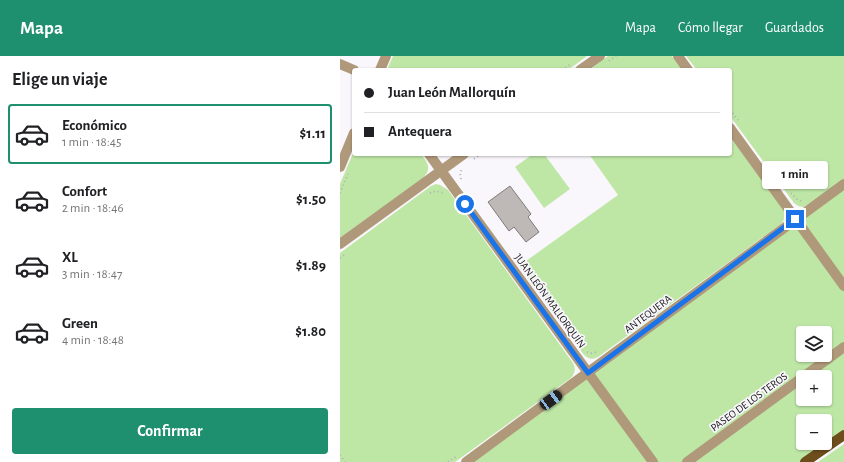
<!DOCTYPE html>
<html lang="es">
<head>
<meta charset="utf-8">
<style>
	:root { --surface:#fff; --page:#f6f6f6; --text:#202124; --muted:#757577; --line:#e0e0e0; --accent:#1e8f6f }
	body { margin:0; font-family:"Alegreya Sans",sans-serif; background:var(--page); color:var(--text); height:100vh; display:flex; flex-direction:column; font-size:15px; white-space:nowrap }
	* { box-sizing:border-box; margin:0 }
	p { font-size:13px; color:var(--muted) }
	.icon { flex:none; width:22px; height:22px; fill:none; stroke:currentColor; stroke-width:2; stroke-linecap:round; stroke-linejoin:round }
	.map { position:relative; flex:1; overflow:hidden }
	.side { display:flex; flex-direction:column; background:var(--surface); width:340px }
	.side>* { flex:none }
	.top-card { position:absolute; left:12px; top:12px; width:380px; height:88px; border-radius:4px; box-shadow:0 1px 3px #0004; display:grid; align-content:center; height:88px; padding:0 12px; background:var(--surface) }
	.tools { position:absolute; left:456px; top:270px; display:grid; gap:8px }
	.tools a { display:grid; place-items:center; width:36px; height:36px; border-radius:4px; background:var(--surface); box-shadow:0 1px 3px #0004; font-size:20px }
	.end { position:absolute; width:18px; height:18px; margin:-9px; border:5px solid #1a73e8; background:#fff; box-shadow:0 0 0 2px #fff }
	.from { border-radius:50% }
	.bubble { position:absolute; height:28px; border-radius:4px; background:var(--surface); box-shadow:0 1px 3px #0004; font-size:13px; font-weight:700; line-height:28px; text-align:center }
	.car { position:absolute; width:12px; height:24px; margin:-12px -6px; border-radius:5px; box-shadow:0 0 3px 1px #0007; background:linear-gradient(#222 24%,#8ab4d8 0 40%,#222 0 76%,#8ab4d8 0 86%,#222 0) }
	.top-card b { display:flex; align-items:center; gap:14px; height:38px; font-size:15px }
	.top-card b+b { border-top:1px solid var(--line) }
	.top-card i { width:10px; height:10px; background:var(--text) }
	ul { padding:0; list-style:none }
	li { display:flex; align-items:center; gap:12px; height:60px; margin:0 8px 6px; padding:0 4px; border:2px solid transparent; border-radius:4px }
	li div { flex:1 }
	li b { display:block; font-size:15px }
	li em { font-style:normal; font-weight:700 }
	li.on { border-color:var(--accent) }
	li>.icon { width:36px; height:36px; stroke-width:1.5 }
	h2 { padding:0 12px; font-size:18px; line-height:48px }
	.primary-button { display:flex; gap:8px; margin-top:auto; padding:8px 12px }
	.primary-button a { flex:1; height:46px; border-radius:4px; background:var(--accent); color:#fff; font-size:16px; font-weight:700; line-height:46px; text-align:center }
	header { display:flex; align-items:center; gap:24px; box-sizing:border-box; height:56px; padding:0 20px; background:var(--accent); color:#fff }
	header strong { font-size:19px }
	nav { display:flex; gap:22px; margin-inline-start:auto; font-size:14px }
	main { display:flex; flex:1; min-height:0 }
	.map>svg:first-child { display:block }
</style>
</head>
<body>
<header>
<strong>Mapa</strong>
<nav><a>Mapa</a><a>Cómo llegar</a><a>Guardados</a></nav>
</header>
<main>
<section class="side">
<h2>Elige un viaje</h2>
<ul>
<li class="on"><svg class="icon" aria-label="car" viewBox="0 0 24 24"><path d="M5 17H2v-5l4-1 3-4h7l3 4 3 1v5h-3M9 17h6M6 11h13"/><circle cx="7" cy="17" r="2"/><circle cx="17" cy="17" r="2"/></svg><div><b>Económico</b><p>1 min · 18:45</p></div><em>$1.11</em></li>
<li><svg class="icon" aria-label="car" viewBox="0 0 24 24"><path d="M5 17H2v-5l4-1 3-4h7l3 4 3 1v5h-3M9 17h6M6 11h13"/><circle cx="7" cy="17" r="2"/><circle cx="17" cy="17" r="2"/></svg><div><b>Confort</b><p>2 min · 18:46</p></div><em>$1.50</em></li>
<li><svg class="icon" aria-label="car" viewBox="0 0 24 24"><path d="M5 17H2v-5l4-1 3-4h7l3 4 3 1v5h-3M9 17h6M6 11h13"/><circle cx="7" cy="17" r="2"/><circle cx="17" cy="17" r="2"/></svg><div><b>XL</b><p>3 min · 18:47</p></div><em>$1.89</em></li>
<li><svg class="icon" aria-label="car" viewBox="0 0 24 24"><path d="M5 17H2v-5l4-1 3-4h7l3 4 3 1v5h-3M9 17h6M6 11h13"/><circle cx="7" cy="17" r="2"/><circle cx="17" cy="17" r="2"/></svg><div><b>Green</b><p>4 min · 18:48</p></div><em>$1.80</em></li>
</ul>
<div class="primary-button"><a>Confirmar</a></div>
</section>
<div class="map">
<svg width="504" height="406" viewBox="0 0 504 406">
	<rect width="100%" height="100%" fill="#f9f7fc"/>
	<g fill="#bee7a6" fill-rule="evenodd">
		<path d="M53,0H247L228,14H47Z"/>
		<path d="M268,0H332L342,14H249Z"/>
		<path d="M346,0H504V124L464,151C460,151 458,150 454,147L390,60V14H357Z"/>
		<path d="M390,80L443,153C446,159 445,163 441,168L258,301C252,304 249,303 244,299L179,210L278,139L249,98H390Z"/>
		<path d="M14,95V98H81C88,107 92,113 83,122L0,182V128Z"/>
		<path d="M193,98H204L230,133L204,152L175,111Z"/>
		<path d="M96,128L100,129L108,134L233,307C236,313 235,317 231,322L115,406H0V197L91,130Z"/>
		<path d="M504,128V379L465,406H126ZM463,277H485V299H463ZM463,321H485V343H463ZM463,365H485V387H463Z"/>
		<path d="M504,388V406H478Z"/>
	</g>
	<path fill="#beb9b7" stroke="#7f7b79" d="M170,130L191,158L188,161L199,176L186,186L174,171L169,175L148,146Z"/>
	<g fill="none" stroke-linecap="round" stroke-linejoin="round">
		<g stroke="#b1b0b3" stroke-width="2" stroke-dasharray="1 3" stroke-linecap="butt">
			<path d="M269,5L276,0"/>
			<path d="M222,14L231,8"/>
			<path d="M390,54L398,64"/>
			<path d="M134,103L141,98"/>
			<path d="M121,123L120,117L122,113"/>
			<path d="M0,137L8,118"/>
			<path d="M90,137L96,135L103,137"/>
			<path d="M451,137L457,143L461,145"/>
			<path d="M0,202L6,198"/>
			<path d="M247,296C250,297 252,298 256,296"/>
			<path d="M0,399L5,406"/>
			<path d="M108,406L117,400"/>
		</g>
		<g stroke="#b0997a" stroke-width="10">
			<path d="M338,0L348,14"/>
			<path d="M0,8L14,14"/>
			<path d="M40,14L46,0"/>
			<path d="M240,14L260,0"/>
			<path d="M390,72L504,230"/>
			<path d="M89,98L313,406"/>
			<path d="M0,111L14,77"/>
			<path d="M0,188L124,98"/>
			<path d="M126,406C252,314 377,220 504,128"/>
			<path d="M347,406L504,291"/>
		</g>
		<path stroke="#6c4d1b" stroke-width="10" d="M465,406L504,379"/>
	</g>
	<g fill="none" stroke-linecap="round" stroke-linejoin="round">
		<path stroke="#1a73e8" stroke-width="5" d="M125,148L248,317L455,163"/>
	</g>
	<g text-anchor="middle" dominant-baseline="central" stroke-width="3.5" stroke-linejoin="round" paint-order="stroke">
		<g font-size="11" fill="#202021" stroke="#f9f7fc">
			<text transform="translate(210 245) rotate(54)">JUAN LEÓN MALLORQUÍN</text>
			<text transform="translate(308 258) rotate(-37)">ANTEQUERA</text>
			<text transform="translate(409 346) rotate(-36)">PASEO DE LOS TEROS</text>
		</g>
	</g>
</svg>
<div class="tools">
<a><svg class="icon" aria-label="layers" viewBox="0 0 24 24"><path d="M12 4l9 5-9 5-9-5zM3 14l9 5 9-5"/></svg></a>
<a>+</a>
<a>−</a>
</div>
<i class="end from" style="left:125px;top:148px"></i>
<i class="end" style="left:455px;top:163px"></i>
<div class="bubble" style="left:422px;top:105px;width:66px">1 min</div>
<i class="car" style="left:211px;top:344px;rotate:54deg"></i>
<div class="top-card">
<b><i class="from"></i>Juan León Mallorquín</b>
<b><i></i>Antequera</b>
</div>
</div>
</main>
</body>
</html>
